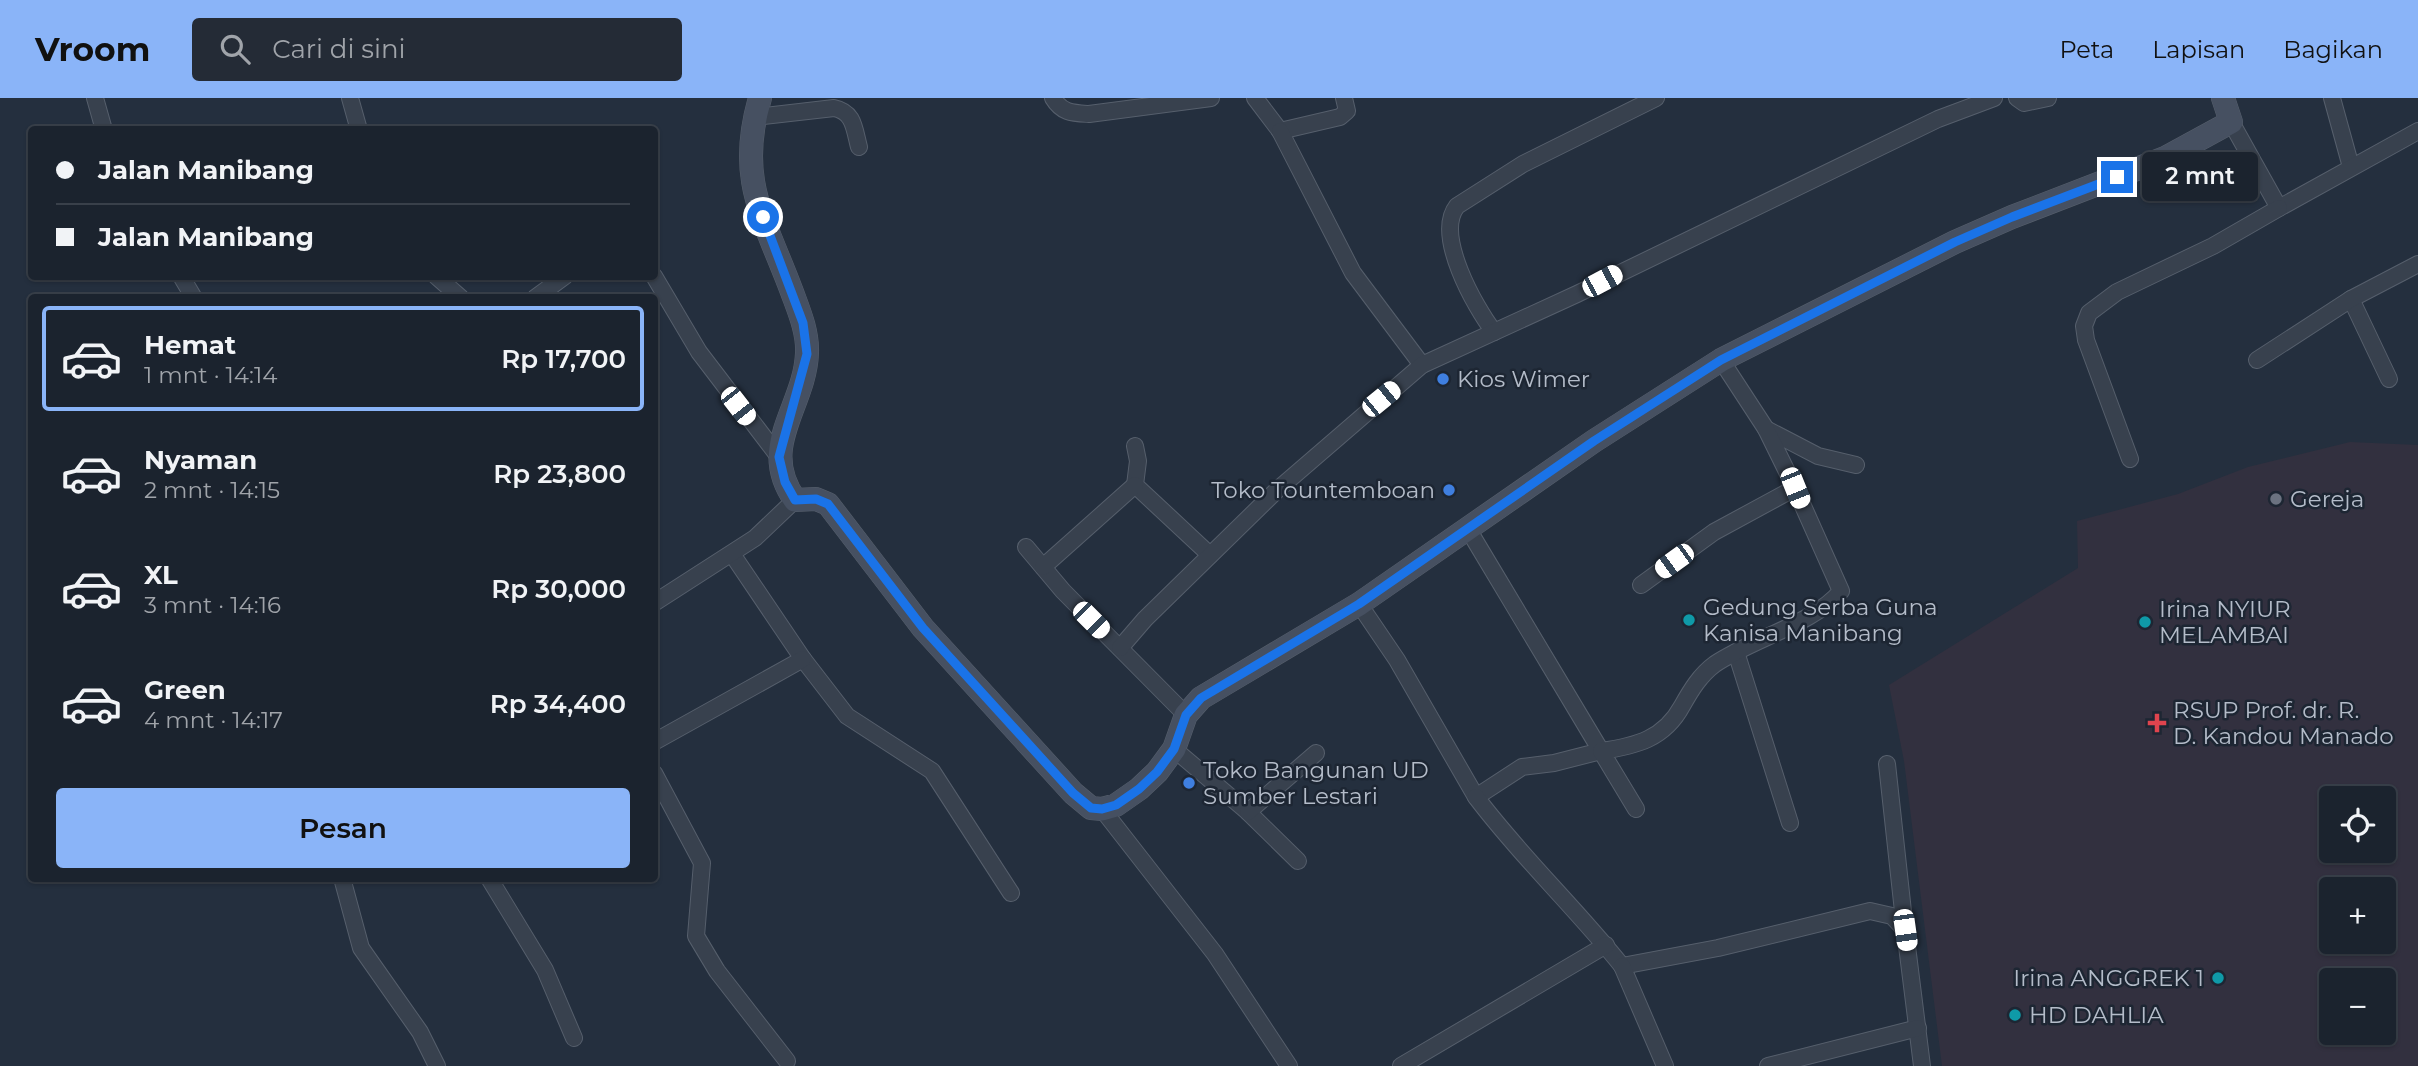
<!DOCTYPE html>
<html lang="id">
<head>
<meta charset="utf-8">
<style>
	:root { --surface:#1b232e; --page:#242b36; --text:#f1f3f6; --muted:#a0a4aa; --line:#39404a; --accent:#8ab4f8 }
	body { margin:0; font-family:Montserrat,sans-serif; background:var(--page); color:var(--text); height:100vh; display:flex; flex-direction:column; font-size:26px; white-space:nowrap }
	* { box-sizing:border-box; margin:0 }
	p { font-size:23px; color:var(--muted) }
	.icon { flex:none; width:38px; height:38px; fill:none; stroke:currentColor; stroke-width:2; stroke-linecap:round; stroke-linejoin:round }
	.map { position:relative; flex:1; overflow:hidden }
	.side { position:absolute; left:28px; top:196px; width:630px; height:588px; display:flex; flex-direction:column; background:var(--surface); border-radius:7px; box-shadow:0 2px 5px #0004,0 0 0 2px var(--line) }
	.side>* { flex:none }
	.guide { position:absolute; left:28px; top:28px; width:630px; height:154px; border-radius:7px; box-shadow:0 2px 5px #0004,0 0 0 2px var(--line); display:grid; align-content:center; height:154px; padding:0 28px; background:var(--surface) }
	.fabs { position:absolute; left:2319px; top:688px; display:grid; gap:14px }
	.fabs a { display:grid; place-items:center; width:77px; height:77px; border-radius:7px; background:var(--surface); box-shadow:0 2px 5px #0004,0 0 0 2px var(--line); font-size:35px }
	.end { position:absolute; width:32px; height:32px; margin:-16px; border:9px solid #1a73e8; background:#fff; box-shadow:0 0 0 4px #fff }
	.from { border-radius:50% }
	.bubble { position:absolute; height:49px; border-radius:7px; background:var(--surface); box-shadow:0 2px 5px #0004,0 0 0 2px var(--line); font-size:23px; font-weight:600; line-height:49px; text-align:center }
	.car { position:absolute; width:21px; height:42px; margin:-21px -10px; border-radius:9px; box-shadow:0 0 5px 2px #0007; background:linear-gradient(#fff 24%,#345 0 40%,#fff 0 76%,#345 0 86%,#fff 0) }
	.guide b { display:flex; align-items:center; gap:24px; height:66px; font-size:26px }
	.guide b+b { border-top:2px solid var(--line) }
	.guide i { width:18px; height:18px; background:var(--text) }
	ul { padding:12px 0 0; list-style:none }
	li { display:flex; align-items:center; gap:21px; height:105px; margin:0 14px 10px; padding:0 14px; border:4px solid transparent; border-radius:7px }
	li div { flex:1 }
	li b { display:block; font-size:26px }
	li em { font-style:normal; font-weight:600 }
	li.on { border-color:var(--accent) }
	li>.icon { width:63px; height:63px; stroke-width:1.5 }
	.primary-button { display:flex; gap:14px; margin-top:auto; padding:14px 28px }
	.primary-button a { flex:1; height:80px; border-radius:7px; background:var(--accent); color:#111; font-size:28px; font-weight:600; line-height:80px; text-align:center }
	header { display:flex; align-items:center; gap:42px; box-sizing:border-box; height:98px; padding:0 35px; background:var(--accent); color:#111 }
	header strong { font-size:33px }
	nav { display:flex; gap:38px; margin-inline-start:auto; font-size:24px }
	.search { width:490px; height:63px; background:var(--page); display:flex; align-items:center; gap:18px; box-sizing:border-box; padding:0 24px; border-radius:7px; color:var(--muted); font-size:26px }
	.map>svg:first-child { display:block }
</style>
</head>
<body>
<header>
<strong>Vroom</strong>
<div class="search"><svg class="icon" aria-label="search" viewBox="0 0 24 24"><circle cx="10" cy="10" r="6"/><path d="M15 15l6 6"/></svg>Cari di sini</div>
<nav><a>Peta</a><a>Lapisan</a><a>Bagikan</a></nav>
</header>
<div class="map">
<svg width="2418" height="968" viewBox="0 0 2418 968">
	<rect width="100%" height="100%" fill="#242f3e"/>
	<path fill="#32303f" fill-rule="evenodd" d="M2350,344L2418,347V968H1942L1904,663L1889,587L2078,470L2077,423L2178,396L2248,369ZM2331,700H2384V752H2331ZM2331,791H2384V844H2331ZM2331,882H2384V934H2331Z"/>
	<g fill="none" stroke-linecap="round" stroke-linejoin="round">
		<defs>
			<g id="street">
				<path d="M95,0L104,32"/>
				<path d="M350,0L359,32"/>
				<path d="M1053,0C1062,15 1072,15 1089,16L1211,0"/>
				<path d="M1255,0L1280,33L1340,19L1347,13L1344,0"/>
				<path d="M2017,0L2024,5L2048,0"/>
				<path d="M2332,0L2351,69"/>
				<path d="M755,19L834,10C854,14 854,30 859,49"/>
				<path d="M2231,24L2279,110L2418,33"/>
				<path d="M1280,33L1353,175L1422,267"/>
				<path d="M181,178L194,200"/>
				<path d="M436,178L461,200"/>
				<path d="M654,178L699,254L779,359"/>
				<path d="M535,200L565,178"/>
				<path d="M2351,201L2389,281"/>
				<path d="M1494,234C1475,209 1434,137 1457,108L1523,66L1656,0"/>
				<path d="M2257,262L2351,201L2418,166"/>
				<path d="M1766,331L1818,358L1856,367"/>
				<path d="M1135,348L1138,363L1135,387L1210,457"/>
				<path d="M2130,361L2086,242L2084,228L2089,215L2117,194L2213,148L2279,110"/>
				<path d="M1026,449L1063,493L1186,617"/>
				<path d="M732,456L803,561L847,618L932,673L1011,795"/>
				<path d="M1043,469L1135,387"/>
				<path d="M1641,487L1714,434L1795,390L1766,331L1721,262"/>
				<path d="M654,505L755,440L795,402"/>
				<path d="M1359,506L1397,562L1476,699L1522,669L1554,665L1601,653L1468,431"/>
				<path d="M1120,550L1145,521L1276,393L1422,267L1577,196L1938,21L1994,0"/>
				<path d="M1736,554L1790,725"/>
				<path d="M654,644L803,561"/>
				<path d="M1174,651L1248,714L1298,763"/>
				<path d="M1887,666L1905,832"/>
				<path d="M654,675L702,765L696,838L717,873L787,963"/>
				<path d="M1476,699C1521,759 1575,809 1622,868L1718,850L1870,813L1892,818L1905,832L1922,968"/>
				<path d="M1102,711L1215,856L1289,968"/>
				<path d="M1636,711L1601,653C1636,648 1664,641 1682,608C1691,592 1700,577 1715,566C1750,542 1817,524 1841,493L1795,390"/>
				<path d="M1248,714L1316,655"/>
				<path d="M342,780L361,850L420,934L437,968"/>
				<path d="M489,780L545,872L574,940"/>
				<path d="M1622,868L1665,968"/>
				<path d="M1401,968L1606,847"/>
				<path d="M1768,968L1918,930"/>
			</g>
			<path id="secondary" d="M760,0C736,82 764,119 792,194C799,213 808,234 807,255C805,309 757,348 795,402L816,401L828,406L923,530L1073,695L1091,710L1102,711L1116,707L1139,691L1157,674L1174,651L1186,617L1201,600L1359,506L1594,343L1721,262L1955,144L2012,119L2165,60L2231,24L2223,0"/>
		</defs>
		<use href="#street" stroke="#565f6c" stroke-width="18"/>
		<use href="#secondary" stroke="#565f6c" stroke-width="24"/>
		<use href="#street" stroke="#38414e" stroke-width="16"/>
		<use href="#secondary" stroke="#465061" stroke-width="23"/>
	</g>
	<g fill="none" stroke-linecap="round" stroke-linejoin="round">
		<path stroke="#1a73e8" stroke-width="9" d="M763,119L803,225L807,256L779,359L785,384L795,402L816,401L828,406L923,530L1073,695L1091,710L1102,711L1116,707L1139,691L1157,674L1174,651L1186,617L1201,600L1359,506L1594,343L1721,262L1955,144L2012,119L2117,79"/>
	</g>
	<g fill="#3f7fe0" stroke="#1d2633" stroke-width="2.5">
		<circle cx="1443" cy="281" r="7"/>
		<circle cx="1449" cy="392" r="7"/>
		<circle cx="1189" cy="685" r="7"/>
	</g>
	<circle fill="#6b7280" stroke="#1d2633" stroke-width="2.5" cx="2276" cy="401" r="7"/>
	<g fill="#0f9aa8" stroke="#1d2633" stroke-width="2.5">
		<circle cx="1689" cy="522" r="7"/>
		<circle cx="2145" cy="524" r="7"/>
		<circle cx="2218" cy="880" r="7"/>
		<circle cx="2015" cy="917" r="7"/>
	</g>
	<path fill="#e0444e" stroke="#1d2633" stroke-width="2.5" d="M2153.5 614.5h7v7h7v7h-7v7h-7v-7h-7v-7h7z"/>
	<g text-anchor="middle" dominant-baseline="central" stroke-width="5" stroke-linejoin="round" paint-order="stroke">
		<g font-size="23" fill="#b4bcc9" stroke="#1d2633" text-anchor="start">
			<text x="1457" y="281">Kios Wimer</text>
			<text x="1435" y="392" text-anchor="end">Toko Tountemboan</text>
			<text x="2290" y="401">Gereja</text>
			<text x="1703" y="509">Gedung Serba Guna<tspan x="1703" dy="26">Kanisa Manibang</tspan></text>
			<text x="2159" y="511">Irina NYIUR<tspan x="2159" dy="26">MELAMBAI</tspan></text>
			<text x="2173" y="612">RSUP Prof. dr. R.<tspan x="2173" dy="26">D. Kandou Manado</tspan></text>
			<text x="1203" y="672">Toko Bangunan UD<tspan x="1203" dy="26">Sumber Lestari</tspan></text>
			<text x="2204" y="880" text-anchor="end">Irina ANGGREK 1</text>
			<text x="2029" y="917">HD DAHLIA</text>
		</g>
	</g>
</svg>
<div class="fabs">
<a><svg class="icon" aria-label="locate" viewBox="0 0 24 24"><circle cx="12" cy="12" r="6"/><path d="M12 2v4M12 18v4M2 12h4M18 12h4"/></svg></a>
<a>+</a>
<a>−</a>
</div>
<i class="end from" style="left:763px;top:119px"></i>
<i class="end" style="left:2117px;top:79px"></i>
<div class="bubble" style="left:2142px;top:54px;width:116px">2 mnt</div>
<i class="car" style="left:1602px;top:183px;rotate:62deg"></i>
<i class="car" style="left:1381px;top:301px;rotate:51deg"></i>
<i class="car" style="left:738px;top:308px;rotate:142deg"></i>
<i class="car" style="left:1795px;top:390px;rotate:158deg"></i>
<i class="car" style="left:1674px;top:463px;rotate:234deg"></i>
<i class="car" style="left:1091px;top:522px;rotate:135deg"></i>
<i class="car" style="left:1905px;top:832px;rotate:172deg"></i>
<div class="guide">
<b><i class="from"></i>Jalan Manibang</b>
<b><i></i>Jalan Manibang</b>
</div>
<section class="side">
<ul>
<li class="on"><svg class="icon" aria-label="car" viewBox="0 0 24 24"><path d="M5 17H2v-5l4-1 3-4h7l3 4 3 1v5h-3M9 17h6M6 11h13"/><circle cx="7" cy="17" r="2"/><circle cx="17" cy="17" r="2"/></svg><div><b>Hemat</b><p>1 mnt · 14:14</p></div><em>Rp 17,700</em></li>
<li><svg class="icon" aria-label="car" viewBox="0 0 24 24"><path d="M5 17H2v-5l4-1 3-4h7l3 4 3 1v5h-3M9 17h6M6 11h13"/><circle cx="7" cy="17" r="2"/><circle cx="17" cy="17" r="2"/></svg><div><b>Nyaman</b><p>2 mnt · 14:15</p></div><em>Rp 23,800</em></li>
<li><svg class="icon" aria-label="car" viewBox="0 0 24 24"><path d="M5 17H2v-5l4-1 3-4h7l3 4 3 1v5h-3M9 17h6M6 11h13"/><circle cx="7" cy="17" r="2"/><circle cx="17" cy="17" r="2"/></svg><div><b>XL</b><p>3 mnt · 14:16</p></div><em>Rp 30,000</em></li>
<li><svg class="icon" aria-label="car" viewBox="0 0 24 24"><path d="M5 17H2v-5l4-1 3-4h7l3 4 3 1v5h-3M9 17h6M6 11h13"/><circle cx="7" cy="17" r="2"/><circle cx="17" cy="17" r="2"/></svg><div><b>Green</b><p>4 mnt · 14:17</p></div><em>Rp 34,400</em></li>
</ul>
<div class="primary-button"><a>Pesan</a></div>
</section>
</div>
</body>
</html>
